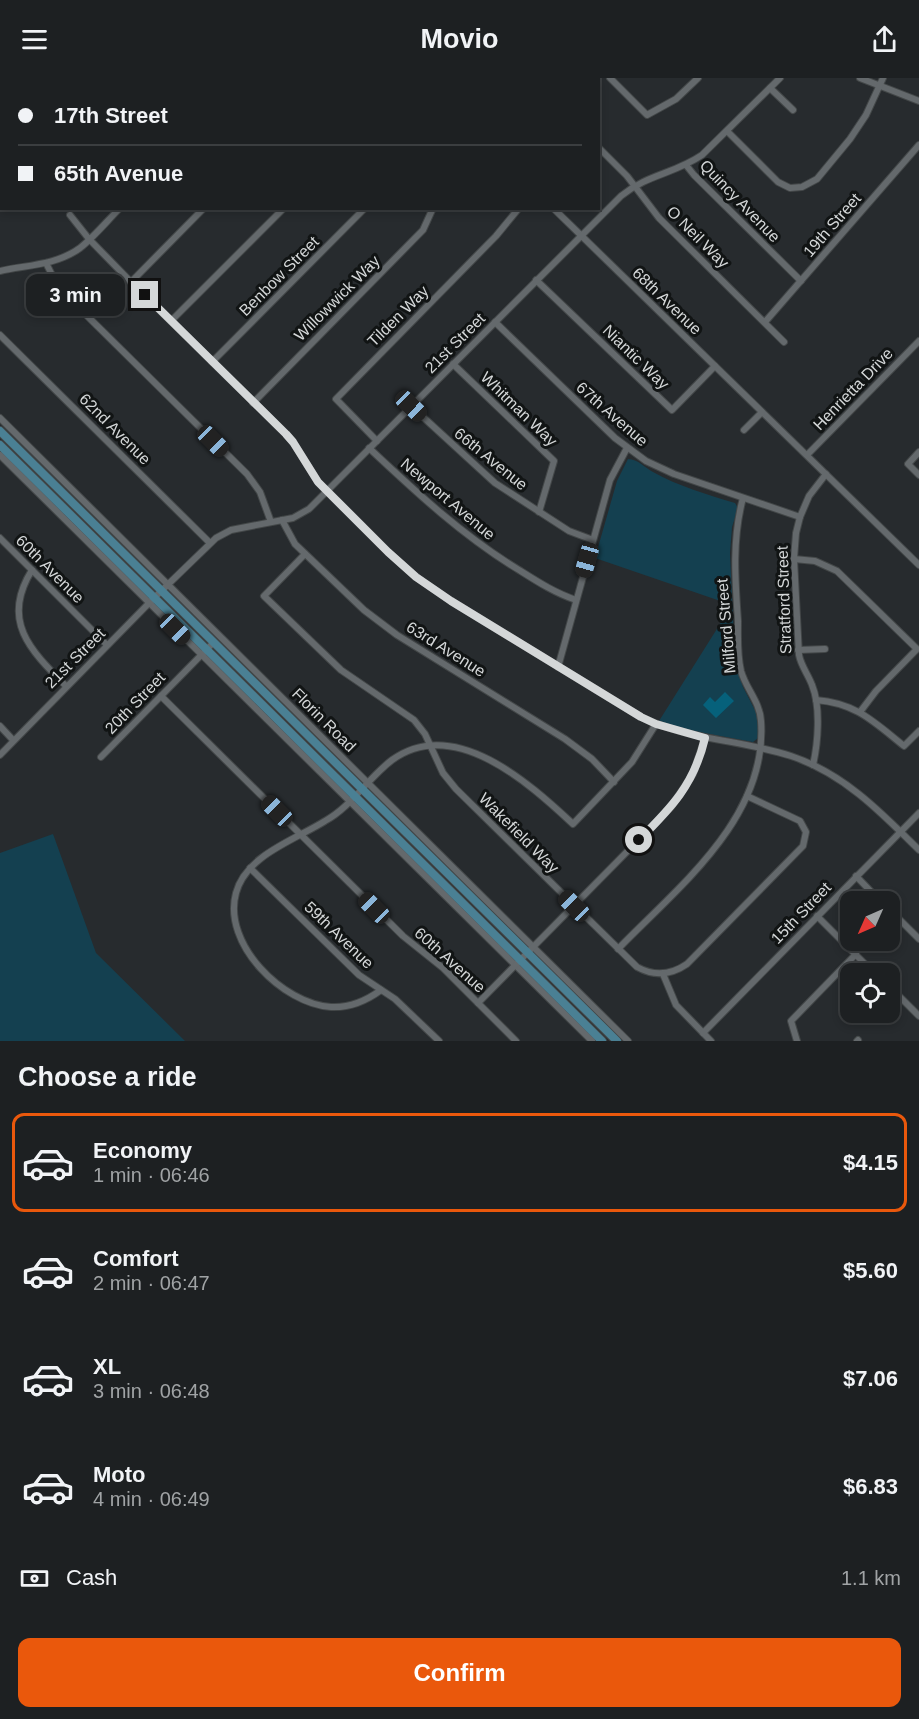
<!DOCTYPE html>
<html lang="en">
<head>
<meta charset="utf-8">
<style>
	:root { --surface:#1d2022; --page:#2a2d2f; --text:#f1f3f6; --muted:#a0a3a5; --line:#3b3e40; --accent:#ea580c }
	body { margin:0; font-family:Helvetica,sans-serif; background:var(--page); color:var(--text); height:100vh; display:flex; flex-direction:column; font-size:22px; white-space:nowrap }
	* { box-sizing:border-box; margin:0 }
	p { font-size:20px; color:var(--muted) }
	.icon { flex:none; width:33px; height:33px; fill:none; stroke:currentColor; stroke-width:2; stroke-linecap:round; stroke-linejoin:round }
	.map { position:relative; height:963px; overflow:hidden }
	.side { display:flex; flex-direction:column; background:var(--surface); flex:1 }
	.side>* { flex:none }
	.banner { position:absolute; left:0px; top:0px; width:600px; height:132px; box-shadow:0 3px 9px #0003,0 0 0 2px var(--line); display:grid; align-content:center; height:132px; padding:0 18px; background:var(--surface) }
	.needle { width:39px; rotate:225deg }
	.fabs { position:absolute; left:840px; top:813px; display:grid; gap:12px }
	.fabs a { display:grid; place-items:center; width:60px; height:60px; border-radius:12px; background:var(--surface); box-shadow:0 3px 9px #0003,0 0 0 2px var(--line); font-size:30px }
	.end { position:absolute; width:27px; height:27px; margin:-14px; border:8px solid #d4d7d8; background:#111; box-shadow:0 0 0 3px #111 }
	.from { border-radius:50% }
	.bubble { position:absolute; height:42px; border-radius:12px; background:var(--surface); box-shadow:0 3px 9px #0003,0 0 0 2px var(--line); font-size:20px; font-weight:600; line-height:42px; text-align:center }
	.car { position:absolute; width:18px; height:36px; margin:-18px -9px; border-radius:8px; box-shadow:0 0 4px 2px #0007; background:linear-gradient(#222 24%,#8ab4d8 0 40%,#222 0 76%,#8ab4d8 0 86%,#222 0) }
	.banner b { display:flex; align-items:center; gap:21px; height:57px; font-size:22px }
	.banner b+b { border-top:2px solid var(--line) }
	.banner i { width:15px; height:15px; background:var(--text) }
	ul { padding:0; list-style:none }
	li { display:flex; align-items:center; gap:18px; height:99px; margin:0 12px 9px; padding:0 6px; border:3px solid transparent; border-radius:12px }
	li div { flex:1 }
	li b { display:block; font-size:22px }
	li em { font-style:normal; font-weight:600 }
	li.on { border-color:var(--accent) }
	li>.icon { width:54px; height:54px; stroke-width:1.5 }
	h2 { padding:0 18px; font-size:27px; line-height:72px }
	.pay { display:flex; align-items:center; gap:15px; height:66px; padding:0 18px; font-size:22px }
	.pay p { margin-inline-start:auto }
	.cta { display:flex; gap:12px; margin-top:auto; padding:12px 18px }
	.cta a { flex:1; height:69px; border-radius:12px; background:var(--accent); color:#fff; font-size:24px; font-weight:600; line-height:69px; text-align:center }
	header { display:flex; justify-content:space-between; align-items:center; height:78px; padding:0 18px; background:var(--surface); font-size:27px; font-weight:600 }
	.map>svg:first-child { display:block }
</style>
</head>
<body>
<header><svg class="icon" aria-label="menu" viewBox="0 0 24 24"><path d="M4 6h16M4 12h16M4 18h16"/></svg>Movio<svg class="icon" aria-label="share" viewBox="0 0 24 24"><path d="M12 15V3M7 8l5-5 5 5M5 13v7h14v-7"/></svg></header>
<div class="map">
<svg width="919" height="963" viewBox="0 0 919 963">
	<rect width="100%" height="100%" fill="#272b2e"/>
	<g fill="#144050">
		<path d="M628,381C638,381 645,390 653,394C678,408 708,417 735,425L738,430L732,449L730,475L735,584L743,609L758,638V660L753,664L688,652L659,643L732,527L595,480L617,403Z"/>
		<path d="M53,756L96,875L185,963H0V775Z"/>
	</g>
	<path fill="#06617b" d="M725,614L734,623L716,640L703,627L710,619L715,624Z"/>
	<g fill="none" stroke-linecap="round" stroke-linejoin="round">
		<defs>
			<g id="minor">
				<path d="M50,0L51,2"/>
				<path d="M107,0L108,2"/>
				<path d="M193,0L195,2"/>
				<path d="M283,0L284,2"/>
				<path d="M367,0L369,2"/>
				<path d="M449,0L450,2"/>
				<path d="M529,0L531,2"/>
				<path d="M610,0L647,37L676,21L698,0"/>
				<path d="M860,0L919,23"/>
				<path d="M247,2L249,0"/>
				<path d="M344,2L346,0"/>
				<path d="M770,10L793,32"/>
				<path d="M727,53L778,104L790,110L802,109L817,101L850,61L866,37L883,0"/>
				<path d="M598,69L627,98L659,140L784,264"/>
				<path d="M686,87L694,97L801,203"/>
				<path d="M553,130L919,487"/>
				<path d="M70,137L89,161L131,204L286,356L293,364L318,404L388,474L416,499L451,523L641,639C689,662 742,662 791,678C843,695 881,734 919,772"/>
				<path d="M46,185L52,197L64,215L247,396L260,414L271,444"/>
				<path d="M0,193C27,187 57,187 80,170C94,159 107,143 120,130"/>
				<path d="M536,202L672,332L715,288"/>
				<path d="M131,204L204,130"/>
				<path d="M171,243L284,130"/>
				<path d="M495,244L615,360L646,383L674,396L800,439"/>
				<path d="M765,244L919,67"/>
				<path d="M0,257L210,465"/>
				<path d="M212,284L365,130"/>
				<path d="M453,286L554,383L539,434"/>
				<path d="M253,325L423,152L433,130"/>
				<path d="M411,328L495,405L569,453L593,462"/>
				<path d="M0,340L628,963"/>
				<path d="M744,352L762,334"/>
				<path d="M377,363L336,321L496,158L519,130"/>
				<path d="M369,370C417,415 463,458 519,492C538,504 555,515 576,522"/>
				<path d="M919,374L908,386L919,397"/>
				<path d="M0,377L592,963"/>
				<path d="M807,377L919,263"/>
				<path d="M282,442L295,466L364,532L397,557L565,661L592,681L614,704"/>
				<path d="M0,460L107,567"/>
				<path d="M305,476L264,518L341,592L414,642L425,656L443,695L456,711L637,889C655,899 671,897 687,886L803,768L806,754L800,743L747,718"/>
				<path d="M794,481L815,483L837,493L917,571L876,613L860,634"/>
				<path d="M32,492C0,543 31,573 66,608"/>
				<path d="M798,572L825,571"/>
				<path d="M558,589L610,402L627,370"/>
				<path d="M161,618L403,858L443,890L516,963"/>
				<path d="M816,622C856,625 874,644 904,668L919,653"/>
				<path d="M0,648L13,662"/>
				<path d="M0,677L154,520L216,460L231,452L293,440L309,431L621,118C648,96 674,96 702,77L780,0"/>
				<path d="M101,679L214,564"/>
				<path d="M813,687C818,665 821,629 812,607C808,596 801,588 799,577L794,481L796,455L800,439L809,418L826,396"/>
				<path d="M250,790L359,897L395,921L439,963"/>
				<path d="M856,798L881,824"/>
				<path d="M890,832L919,861"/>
				<path d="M817,838L875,896"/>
				<path d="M618,871C678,809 768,740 761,643C760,624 746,611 741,593C737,577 738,559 738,543C735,501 732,461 743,420"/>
				<path d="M663,896L676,927L711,963"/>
				<path d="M890,909L919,938"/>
				<path d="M381,912C366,923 350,930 331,929C283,926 222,866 236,815C246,777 295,762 325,743C352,728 368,700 392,682C454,637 529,705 573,746L632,684L656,646"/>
				<path d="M478,925L671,729L693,696L705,660"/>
				<path d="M703,955L919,735"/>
				<path d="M797,963L791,943L856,876"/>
				<path d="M857,963L858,962"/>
			</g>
			<g id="major">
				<path d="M0,353L617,963"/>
				<path d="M0,367L602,963"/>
			</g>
		</defs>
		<use href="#minor" stroke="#434748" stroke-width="8"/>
		<use href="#major" stroke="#434748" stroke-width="10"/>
		<use href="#minor" stroke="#64696c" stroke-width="6"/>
		<use href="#major" stroke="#4a8094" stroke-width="8"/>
	</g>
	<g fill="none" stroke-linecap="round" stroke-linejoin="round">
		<path stroke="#d4d7d8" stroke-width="8" d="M145,217L286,356L293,364L318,404L388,474L416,499L451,523L641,639L656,646L705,660C694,707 671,730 639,762"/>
	</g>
	<g text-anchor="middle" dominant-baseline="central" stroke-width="6" stroke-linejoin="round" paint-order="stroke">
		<g font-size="16" fill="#d4d7d8" stroke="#111414">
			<text transform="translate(740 123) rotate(46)">Quincy Avenue</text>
			<text transform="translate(832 147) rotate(-49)">19th Street</text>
			<text transform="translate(698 159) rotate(45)">O Neil Way</text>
			<text transform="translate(279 198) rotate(-45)">Benbow Street</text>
			<text transform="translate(337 220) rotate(-45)">Willowwick Way</text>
			<text transform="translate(667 223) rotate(44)">68th Avenue</text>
			<text transform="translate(398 238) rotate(-45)">Tilden Way</text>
			<text transform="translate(455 265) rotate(-45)">21st Street</text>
			<text transform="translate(636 279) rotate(44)">Niantic Way</text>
			<text transform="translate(853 311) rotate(-46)">Henrietta Drive</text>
			<text transform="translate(519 331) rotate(44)">Whitman Way</text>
			<text transform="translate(612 336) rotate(41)">67th Avenue</text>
			<text transform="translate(115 351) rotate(45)">62nd Avenue</text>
			<text transform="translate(491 381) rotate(39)">66th Avenue</text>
			<text transform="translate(448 421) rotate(40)">Newport Avenue</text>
			<text transform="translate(50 491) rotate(45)">60th Avenue</text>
			<text transform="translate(784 522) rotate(-92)">Stratford Street</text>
			<text transform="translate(726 548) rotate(-95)">Milford Street</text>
			<text transform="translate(446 571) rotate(32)">63rd Avenue</text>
			<text transform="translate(75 580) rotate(-45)">21st Street</text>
			<text transform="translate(135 625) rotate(-46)">20th Street</text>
			<text transform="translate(324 642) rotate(45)">Florin Road</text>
			<text transform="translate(519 755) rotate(45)">Wakefield Way</text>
			<text transform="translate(801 835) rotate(-46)">15th Street</text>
			<text transform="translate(339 857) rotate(44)">59th Avenue</text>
			<text transform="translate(450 882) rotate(42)">60th Avenue</text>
		</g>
	</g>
</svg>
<div class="fabs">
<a><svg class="needle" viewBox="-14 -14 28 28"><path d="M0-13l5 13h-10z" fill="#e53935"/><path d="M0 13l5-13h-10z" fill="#a0a3a5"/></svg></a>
<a><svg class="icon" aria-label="locate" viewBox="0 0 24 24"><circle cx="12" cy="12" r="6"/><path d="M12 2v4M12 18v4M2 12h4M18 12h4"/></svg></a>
</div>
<i class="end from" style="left:639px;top:762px"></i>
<i class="end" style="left:145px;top:217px"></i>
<div class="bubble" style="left:26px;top:196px;width:99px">3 min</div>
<i class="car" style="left:411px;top:328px;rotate:134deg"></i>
<i class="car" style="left:213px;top:363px;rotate:135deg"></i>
<i class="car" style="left:587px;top:482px;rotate:196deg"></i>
<i class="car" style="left:175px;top:551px;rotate:135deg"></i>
<i class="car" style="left:277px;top:733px;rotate:315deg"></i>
<i class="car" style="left:574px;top:828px;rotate:315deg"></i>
<i class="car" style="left:374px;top:830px;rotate:315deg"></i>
<div class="banner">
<b><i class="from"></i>17th Street</b>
<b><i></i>65th Avenue</b>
</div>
</div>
<section class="side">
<h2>Choose a ride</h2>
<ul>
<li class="on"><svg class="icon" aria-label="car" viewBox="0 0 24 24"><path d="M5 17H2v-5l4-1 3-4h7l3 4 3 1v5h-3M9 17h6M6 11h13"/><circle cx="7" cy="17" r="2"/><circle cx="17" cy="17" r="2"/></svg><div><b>Economy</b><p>1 min · 06:46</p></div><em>$4.15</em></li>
<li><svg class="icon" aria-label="car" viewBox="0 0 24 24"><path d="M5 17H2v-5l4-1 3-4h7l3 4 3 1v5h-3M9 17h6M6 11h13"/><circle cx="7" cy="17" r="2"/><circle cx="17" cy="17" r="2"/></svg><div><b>Comfort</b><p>2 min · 06:47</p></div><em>$5.60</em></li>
<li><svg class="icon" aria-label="car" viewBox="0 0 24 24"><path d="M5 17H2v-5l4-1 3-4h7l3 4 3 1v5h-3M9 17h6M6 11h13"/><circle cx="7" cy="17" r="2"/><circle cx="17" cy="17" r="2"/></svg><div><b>XL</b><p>3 min · 06:48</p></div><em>$7.06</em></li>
<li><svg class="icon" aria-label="car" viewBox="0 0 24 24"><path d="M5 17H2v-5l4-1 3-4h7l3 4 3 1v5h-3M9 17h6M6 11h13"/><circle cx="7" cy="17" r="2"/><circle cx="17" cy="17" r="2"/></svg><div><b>Moto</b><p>4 min · 06:49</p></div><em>$6.83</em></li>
</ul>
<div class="pay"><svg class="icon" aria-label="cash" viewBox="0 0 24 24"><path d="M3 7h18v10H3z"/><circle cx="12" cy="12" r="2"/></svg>Cash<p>1.1 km</p></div>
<div class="cta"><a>Confirm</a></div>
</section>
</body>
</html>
